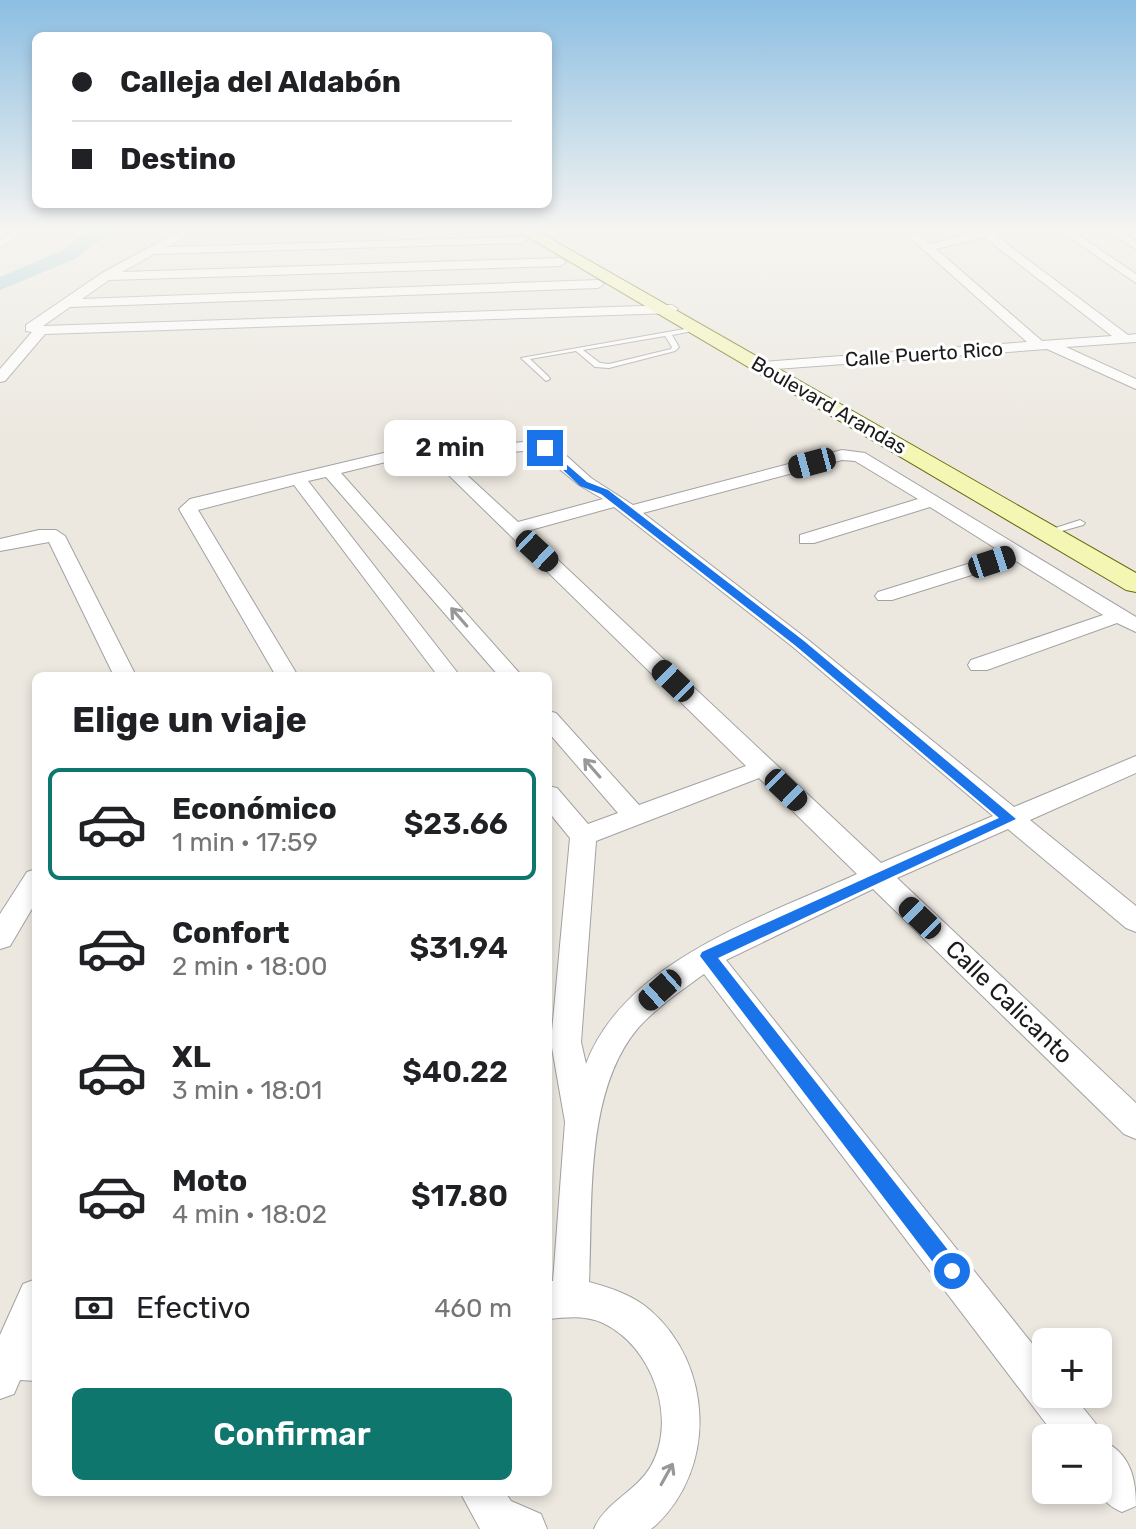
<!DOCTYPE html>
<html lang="es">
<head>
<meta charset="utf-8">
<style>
	:root { --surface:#fff; --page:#f6f6f6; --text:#202124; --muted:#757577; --line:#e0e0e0; --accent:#0f766e }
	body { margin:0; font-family:Rubik,sans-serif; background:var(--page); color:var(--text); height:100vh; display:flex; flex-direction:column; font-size:30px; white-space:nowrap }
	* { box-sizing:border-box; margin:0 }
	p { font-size:26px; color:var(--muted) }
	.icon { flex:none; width:44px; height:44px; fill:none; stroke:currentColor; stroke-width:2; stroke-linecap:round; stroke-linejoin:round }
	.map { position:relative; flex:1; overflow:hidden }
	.panel { position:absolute; left:32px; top:672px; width:520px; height:824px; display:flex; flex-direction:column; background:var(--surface); border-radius:12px; box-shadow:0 4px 12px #0003 }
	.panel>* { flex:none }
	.guide { position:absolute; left:32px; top:32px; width:520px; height:176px; border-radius:12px; box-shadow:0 4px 12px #0003; display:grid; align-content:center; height:176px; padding:0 40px; background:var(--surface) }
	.buttons { position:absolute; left:1032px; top:1328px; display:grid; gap:16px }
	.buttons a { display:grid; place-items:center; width:80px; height:80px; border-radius:12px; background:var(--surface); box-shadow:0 4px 12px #0003; font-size:40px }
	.end { position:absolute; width:36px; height:36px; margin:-18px; border:10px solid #1a73e8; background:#fff; box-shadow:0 0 0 4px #fff }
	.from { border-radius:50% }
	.bubble { position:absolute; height:56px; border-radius:12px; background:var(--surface); box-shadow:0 4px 12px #0003; font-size:26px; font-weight:600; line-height:56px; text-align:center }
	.car { position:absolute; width:24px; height:48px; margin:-24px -12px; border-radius:10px; box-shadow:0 0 6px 2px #0007; background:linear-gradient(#222 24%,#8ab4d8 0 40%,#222 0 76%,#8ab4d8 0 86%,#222 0) }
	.guide b { display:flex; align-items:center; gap:28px; height:76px; font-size:30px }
	.guide b+b { border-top:2px solid var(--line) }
	.guide i { width:20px; height:20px; background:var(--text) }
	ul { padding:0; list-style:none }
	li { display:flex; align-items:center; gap:24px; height:112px; margin:0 16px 12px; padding:0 24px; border:4px solid transparent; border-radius:12px }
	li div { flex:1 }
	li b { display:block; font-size:30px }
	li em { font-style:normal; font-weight:600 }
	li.on { border-color:var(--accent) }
	li>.icon { width:72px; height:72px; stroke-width:1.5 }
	h2 { padding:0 40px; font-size:36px; line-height:96px }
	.pay { display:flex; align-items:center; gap:20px; height:88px; padding:0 40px; font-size:30px }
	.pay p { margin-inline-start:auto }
	.action { display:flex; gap:16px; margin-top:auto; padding:16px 40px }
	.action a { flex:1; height:92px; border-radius:12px; background:var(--accent); color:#fff; font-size:32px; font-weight:600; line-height:92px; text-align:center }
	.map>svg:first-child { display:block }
</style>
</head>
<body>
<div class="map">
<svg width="1136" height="1529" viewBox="0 0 1136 1529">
	<rect width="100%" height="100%" fill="#ece8e0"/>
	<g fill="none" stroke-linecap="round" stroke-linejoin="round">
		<path fill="#a2ced9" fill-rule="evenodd" d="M105,228H133L95,243L75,259L0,290V277L61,251L81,235Z"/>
		<defs>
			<g id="service">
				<path d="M696,327L698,328V330L672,335L679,347L675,351L609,368L595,367L576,351L530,359L549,377L550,379L546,381L521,358ZM665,336L672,347L671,349L609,364L600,363L583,350Z"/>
				<path d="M1080,520L1085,523L1083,525L1048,535L1043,532Z"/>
			</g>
			<g id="minor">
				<path d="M18,228H30L0,248V240Z"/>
				<path d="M185,228H248L243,231L193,232L167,247L521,237L527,240L521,243L154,254L122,272L560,258L566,262L560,266L109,280L82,299L598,280L604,284L598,288L70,307L43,326L672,305L678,309L672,313L45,334L5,381L0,382V369L32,332L26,331V325L102,273Z"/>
				<path d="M974,228H1013L995,235L1128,335L1136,334V342L1066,347L1136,379V389L1047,349L761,370L754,366L761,362L1027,342L908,236L918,234L930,244L978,232ZM984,237L1112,336L1042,341L936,249Z"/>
				<path d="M1056,228H1068L1136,274V283Z"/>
				<path d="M1102,228H1114L1136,241V249Z"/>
				<path d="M536,441L559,449L591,478L633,505L842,450L865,453L1136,617V632L1117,623L987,670H971L968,665L971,660L1103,615L1016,561L892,600H878L875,596L878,592L1003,553L930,507L814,543H800V535L918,499L855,461L842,460L643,513L807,639L1014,807L1136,756V773L1030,820L1136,906V932L1126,928L1008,829L897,878L1136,1103V1139L1124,1134L873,889L726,960L1046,1361V1394H1072L1096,1424L1101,1440C1130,1452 1136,1478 1136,1506L1122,1512C1087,1497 1098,1472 1098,1438H1057L704,974C682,990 657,1007 638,1028C584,1092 593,1203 589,1282C611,1288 633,1295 650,1310C713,1365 717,1467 656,1525L651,1529H594C605,1502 636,1492 651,1466C678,1418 652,1346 603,1323C585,1315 567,1317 548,1319V1281H553L565,1122L551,1042L570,838L548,811V786L557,788L588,824L618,813L548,732V711L556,713L639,805L746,766L423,450L437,447L450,459L511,443ZM536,450L579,485L603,499L518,522L458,467L511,452ZM614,507L793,647L993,816L881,863L527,531ZM759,778L857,874C766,916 624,961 586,1064L581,1042L596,841Z"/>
				<path d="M392,451L398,453V459L341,473L522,676H499L326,477L308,481L460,676H438L294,485L198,510L298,676H276L179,509L190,499Z"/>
				<path d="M39,530H56L65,536L136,676H114L49,542L0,551V539Z"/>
				<path d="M36,869V902L10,946L0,949V914L27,872Z"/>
				<path d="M36,1279V1381L20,1380L14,1394L0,1399V1335L23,1284Z"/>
				<path d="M460,1492H505L511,1501L541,1514L547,1529H480Z"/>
			</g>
			<path id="secondary" d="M513,228H532L1136,573V592L1126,590Z"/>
		</defs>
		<use href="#service" stroke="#a2a2a2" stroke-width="2"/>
		<use href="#minor" stroke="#a2a2a2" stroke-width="2"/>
		<use href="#secondary" stroke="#636b08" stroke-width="2"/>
		<use href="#service" fill="#fff" fill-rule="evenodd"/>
		<use href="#minor" fill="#fff" fill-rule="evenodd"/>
		<use href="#secondary" fill="#f4f6b4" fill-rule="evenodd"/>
	</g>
	<defs><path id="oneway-shaft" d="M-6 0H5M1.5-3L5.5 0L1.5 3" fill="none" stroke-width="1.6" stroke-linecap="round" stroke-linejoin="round" transform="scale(2)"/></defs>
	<g stroke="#989898">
		<use href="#oneway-shaft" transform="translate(459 617) rotate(-131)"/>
		<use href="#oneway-shaft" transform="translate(592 768) rotate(-131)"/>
		<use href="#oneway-shaft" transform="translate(667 1474) rotate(-61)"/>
	</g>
	<linearGradient id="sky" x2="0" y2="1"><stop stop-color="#8cbee2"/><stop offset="0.52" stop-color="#f6f5f1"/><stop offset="1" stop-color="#f6f5f1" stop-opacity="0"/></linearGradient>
	<rect width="1136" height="442" fill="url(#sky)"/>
	<path fill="#1a73e8" d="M545,446L587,482L608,490L804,641L1016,819L718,958L959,1264L962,1271L959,1278L952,1281L945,1278L700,956L702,952L999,818L796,646L601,494L580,486L542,450Z"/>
	<g text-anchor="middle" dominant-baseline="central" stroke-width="6" stroke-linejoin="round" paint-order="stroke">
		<g font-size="20" fill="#1b1b1b" stroke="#fff">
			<text transform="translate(924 354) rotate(-4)">Calle Puerto Rico</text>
			<text transform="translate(829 405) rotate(30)">Boulevard Arandas</text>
		</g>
		<g font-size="24" fill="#1b1b1b" stroke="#fff">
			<text transform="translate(1009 1002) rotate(44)">Calle Calicanto</text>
		</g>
	</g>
</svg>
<div class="buttons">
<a>+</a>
<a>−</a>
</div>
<i class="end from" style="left:952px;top:1271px"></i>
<i class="end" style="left:545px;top:448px"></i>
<div class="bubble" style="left:384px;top:420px;width:132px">2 min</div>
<i class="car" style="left:812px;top:463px;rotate:255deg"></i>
<i class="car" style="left:537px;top:551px;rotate:133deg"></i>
<i class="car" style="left:992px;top:562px;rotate:72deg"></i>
<i class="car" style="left:673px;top:681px;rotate:314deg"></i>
<i class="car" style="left:786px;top:790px;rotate:134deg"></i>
<i class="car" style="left:920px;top:918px;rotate:314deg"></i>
<i class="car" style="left:660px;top:990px;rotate:228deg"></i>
<div class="guide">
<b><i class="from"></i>Calleja del Aldabón</b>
<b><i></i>Destino</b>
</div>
<section class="panel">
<h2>Elige un viaje</h2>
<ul>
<li class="on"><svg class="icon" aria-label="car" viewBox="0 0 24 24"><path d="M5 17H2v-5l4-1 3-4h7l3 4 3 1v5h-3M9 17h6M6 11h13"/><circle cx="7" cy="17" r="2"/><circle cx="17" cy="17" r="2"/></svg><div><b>Económico</b><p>1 min · 17:59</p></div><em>$23.66</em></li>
<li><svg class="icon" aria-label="car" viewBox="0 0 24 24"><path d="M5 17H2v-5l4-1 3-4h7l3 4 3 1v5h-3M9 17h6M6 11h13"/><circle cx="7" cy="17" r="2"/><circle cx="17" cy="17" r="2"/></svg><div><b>Confort</b><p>2 min · 18:00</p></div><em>$31.94</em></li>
<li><svg class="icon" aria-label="car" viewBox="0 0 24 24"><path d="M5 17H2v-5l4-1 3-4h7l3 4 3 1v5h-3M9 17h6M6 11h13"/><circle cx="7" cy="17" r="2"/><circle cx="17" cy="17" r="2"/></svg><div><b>XL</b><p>3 min · 18:01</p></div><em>$40.22</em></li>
<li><svg class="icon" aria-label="car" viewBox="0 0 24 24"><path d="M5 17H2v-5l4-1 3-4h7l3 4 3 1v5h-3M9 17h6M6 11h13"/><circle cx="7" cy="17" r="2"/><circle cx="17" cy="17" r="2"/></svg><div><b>Moto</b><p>4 min · 18:02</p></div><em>$17.80</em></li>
</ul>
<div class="pay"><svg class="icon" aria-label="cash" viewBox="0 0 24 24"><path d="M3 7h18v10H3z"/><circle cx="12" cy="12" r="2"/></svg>Efectivo<p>460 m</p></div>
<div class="action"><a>Confirmar</a></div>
</section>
</div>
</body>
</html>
